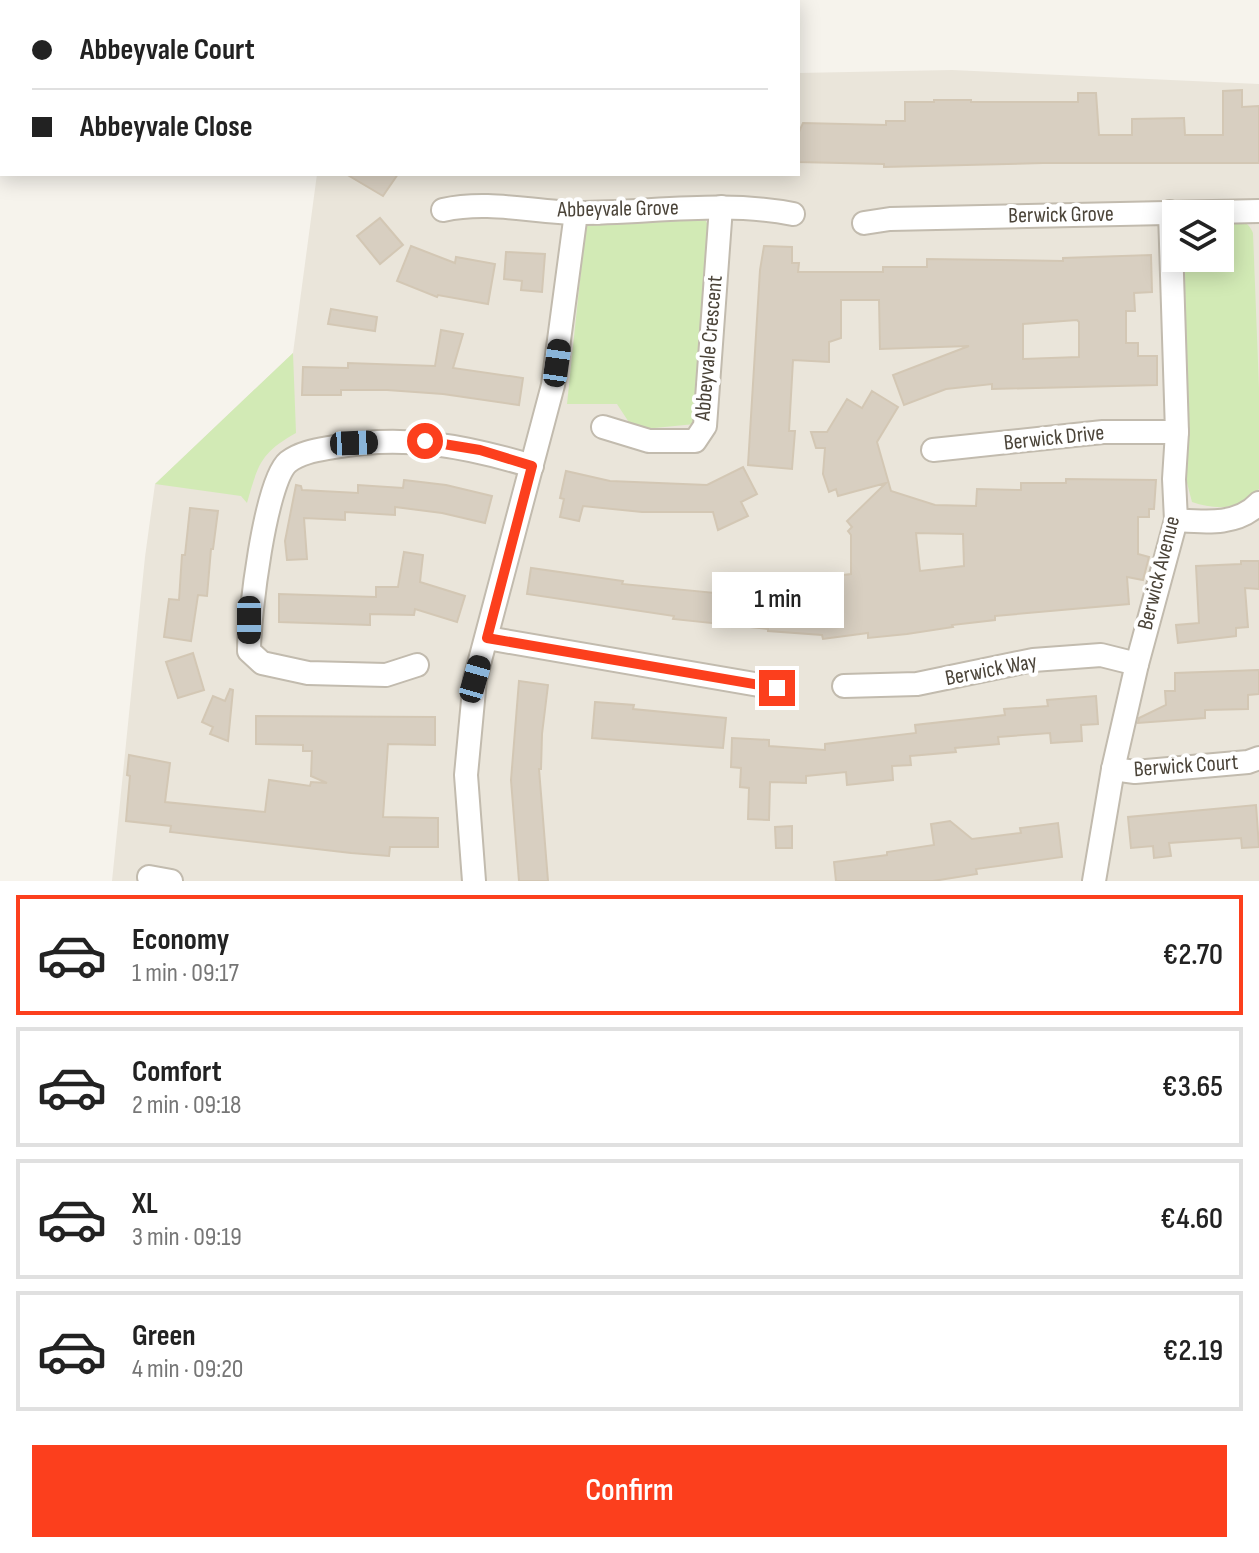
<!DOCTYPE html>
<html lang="en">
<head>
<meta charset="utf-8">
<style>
	:root { --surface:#fff; --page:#f2f2f2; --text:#222; --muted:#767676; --line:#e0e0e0; --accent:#fc3f1d }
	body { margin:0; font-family:"Sofia Sans Condensed",sans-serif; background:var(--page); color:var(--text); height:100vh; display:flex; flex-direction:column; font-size:30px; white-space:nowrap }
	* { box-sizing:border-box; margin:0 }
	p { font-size:26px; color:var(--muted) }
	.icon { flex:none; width:44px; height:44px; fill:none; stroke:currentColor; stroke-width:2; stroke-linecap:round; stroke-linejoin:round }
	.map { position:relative; height:881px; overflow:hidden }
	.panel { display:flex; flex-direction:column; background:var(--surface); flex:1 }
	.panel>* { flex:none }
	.top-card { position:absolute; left:0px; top:0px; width:800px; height:176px; box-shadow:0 4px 20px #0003; display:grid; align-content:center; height:176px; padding:0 32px; background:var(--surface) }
	.controls { position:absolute; left:1162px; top:200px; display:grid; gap:16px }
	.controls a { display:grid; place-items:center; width:72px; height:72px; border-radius:0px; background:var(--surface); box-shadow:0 4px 20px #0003; font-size:40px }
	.end { position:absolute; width:36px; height:36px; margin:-18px; border:10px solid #fc3f1d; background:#fff; box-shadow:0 0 0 4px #fff }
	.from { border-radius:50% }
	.bubble { position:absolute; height:56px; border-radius:0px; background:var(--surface); box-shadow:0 4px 20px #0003; font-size:26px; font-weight:600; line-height:56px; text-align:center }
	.car { position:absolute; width:24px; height:48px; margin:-24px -12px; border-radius:10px; box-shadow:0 0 6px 2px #0007; background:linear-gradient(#222 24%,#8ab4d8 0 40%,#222 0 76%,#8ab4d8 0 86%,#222 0) }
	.top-card b { display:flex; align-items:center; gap:28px; height:76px; font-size:30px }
	.top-card b+b { border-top:2px solid var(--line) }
	.top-card i { width:20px; height:20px; background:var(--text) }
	ul { padding:14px 0 0; list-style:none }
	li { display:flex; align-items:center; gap:24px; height:120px; margin:0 16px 12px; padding:0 16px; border:4px solid var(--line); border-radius:0px }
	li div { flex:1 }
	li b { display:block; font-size:30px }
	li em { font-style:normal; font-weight:600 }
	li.active { border-color:var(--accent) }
	li>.icon { width:72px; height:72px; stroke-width:1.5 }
	.button { display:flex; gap:16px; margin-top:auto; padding:16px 32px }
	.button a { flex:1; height:92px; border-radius:0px; background:var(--accent); color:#fff; font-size:32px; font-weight:600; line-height:92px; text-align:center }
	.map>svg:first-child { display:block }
</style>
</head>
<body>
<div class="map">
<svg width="1259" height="881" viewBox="0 0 1259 881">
	<rect width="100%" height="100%" fill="#f6f3ec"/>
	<path fill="#eae5da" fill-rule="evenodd" d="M952,70L1259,84V881H112L145,557L155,484L293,353L317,174H798V73ZM1176,214H1220V258H1176Z"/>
	<g fill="#d2eab5">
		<path d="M697,215L705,219L710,230L705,423L634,430L617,404H567L586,222Z"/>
		<path d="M1220,217C1234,218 1247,218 1253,233L1259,388V489C1242,511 1216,510 1192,502L1186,479L1185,258H1220Z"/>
		<path d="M293,353L296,433C260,453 258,465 247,503L241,496L155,484Z"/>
	</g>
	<g fill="#d8cfc1" stroke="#d3c7b4" stroke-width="2" fill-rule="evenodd">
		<path d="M1242,90V107L1259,106V163H1043L884,167V164L798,162V134L803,123L886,125V121H905V102H934V100H971V102H1078V93H1096L1099,135H1132V119L1184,118L1185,135H1223V91Z"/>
		<path d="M346,174H398L383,196Z"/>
		<path d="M380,218L403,245L380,264L357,236Z"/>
		<path d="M411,246L455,263L456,257L495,264L488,304L438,295L437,297L397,281Z"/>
		<path d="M764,246L792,247V263H799L798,272H883V267H927V259L1063,261V258L1151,255L1152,292L1134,293L1135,311H1126V343H1138V356H1157V385L992,389V384L946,389L904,405L893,375L969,346L880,349L879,300H841V338L829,342V362L793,360L789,431H795L792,469L748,465L760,270ZM1077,320L1079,322V357L1023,359V324Z"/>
		<path d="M506,252L545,254L542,292L521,290L522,281L504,279Z"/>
		<path d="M331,309L377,317L375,331L328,324Z"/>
		<path d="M441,330L463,334L453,368L523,378L519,405L443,394L387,390H341V395H302L303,367L348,368V363L435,366Z"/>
		<path d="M872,391L898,407L877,442L891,491L935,505L976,506L977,489L1021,490V483H1066V479L1156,480L1154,509H1149V517H1138V554L1149,557L1143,580L1127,577L1129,604L995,616V620L952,625L953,627L907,634L868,638V633L823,639L822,635L768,631V629L673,619L674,616L527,594L531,568L623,581L622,584L725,594L726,584L746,586L745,590L793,593L794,581L851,574V535L848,531L852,527L847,521L886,483L838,496L836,489L829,492L823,474L825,448H816L811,432H827L847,399L862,408ZM916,533L963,534L964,566L920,571Z"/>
		<path d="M743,467L757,494L741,502L748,516L718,530L713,512H642L583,506L579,521L560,517L564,499L560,498L566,471L610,481L707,485Z"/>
		<path d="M404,480L446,485L492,496L485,523L442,513L395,507V515L345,512V520L304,518L307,559L287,560L285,541L296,485L301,486L302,490L358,493V485L403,488Z"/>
		<path d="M190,508L218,511L213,549H211L207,596L198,595L191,641L164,637L169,599L179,600L182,555H185Z"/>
		<path d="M404,552L423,555L420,582L465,596L457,622L415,609L414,615L370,614V625L279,622V594L376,597V587H398Z"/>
		<path d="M1241,561H1259V589L1245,588L1248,627L1236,628V636L1178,643L1176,625L1199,623L1196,566L1241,564Z"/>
		<path d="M193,653L204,690L178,698L166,662Z"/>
		<path d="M1259,670V694L1248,695V709L1205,710V718L1138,723L1139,718L1166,705L1165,691H1175V673Z"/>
		<path d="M519,681L548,685L542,734L541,769H539L548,881H519L511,780Z"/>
		<path d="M230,689L233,690L228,741L210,734L213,727L202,722L213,696L225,701Z"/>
		<path d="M1096,696L1098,724L1081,725L1082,741L1051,743L1050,733L998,737L999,744L955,748L956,752L910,756L911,765L892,766L893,780L847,785L846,772L806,776V783L770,782L769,820L748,819L749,788L740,787L741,768L731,767L732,738L769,740V746L825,750V744L916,733L915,725L1005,715L1004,709L1048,706L1047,700Z"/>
		<path d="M595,702L634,705L633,709L726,718L723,748L592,738Z"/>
		<path d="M256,716L435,717V745L388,744L383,817L438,818V847H390L389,856L351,853L170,832L171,826L126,821L130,776L127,775L129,755L170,763L165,802L265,812L269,780L310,786L311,782L327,783L311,776L312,751H303V745L256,744Z"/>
		<path d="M1256,805L1259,847L1242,848L1241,838L1169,843L1171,856L1154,858L1153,846L1131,848L1128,817Z"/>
		<path d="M950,821L972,839L1021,833L1020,828L1058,823L1062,857L976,869L977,874L933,881H836L834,862L887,855V852L934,845L931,824Z"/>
		<path d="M792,826V848H776L775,827Z"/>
	</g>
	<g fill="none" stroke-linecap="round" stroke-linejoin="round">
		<defs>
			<g id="street">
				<path d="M443,210C488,200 532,212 578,213C650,213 722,200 793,214"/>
				<path d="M864,223L890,219L1259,211"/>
				<path d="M603,427L649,441H695L705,426L721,207"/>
				<path d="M933,450L1103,432H1177"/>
				<path d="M1176,520C1204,522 1238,526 1259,503"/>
				<path d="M487,638L777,688"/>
				<path d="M417,665L386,675L308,673L262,663L249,651C249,618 265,481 288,462C301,452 318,450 334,447C404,434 465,446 532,466"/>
				<path d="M844,686L917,684L1033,660L1101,655L1137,664"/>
				<path d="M1113,769L1135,772L1248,762L1259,758"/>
				<path d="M149,877L171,881"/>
				<path d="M474,881L466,775L475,679L553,385L576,213"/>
				<path d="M1094,881L1113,769L1137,664L1176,520L1174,479L1177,432L1170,212"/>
			</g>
		</defs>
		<use href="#street" stroke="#c2bbae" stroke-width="26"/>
		<use href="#street" stroke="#fff" stroke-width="22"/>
	</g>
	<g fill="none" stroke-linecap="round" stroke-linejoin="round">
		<path stroke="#fc3f1d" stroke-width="10" d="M425,441L480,450L532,466L487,638L777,688"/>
	</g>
	<g text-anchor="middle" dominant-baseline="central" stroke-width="8" stroke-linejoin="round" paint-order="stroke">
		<g font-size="22" fill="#4b4439" stroke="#fff">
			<text transform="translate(618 209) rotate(-1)">Abbeyvale Grove</text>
			<text transform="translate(1061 215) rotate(-1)">Berwick Grove</text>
			<text transform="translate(709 348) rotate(-85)">Abbeyvale Crescent</text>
			<text transform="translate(1054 438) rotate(-6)">Berwick Drive</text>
			<text transform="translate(1159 573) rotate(-76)">Berwick Avenue</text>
			<text transform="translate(991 670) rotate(-11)">Berwick Way</text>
			<text transform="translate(1186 766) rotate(-4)">Berwick Court</text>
		</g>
	</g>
</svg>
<div class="controls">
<a><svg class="icon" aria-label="layers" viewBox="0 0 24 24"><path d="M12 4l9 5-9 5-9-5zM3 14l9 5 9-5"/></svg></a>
</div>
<i class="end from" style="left:425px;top:441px"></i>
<i class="end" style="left:777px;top:688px"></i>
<div class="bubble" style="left:712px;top:572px;width:132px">1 min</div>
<i class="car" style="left:557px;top:363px;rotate:8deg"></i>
<i class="car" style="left:354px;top:443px;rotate:88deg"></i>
<i class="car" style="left:249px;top:620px;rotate:180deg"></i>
<i class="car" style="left:475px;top:679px;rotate:16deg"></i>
<div class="top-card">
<b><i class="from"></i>Abbeyvale Court</b>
<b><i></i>Abbeyvale Close</b>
</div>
</div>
<section class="panel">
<ul>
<li class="active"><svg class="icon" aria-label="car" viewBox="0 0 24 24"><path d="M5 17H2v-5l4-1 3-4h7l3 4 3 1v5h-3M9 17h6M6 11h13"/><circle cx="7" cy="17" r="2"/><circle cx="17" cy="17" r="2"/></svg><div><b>Economy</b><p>1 min · 09:17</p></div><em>€2.70</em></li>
<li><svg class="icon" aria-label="car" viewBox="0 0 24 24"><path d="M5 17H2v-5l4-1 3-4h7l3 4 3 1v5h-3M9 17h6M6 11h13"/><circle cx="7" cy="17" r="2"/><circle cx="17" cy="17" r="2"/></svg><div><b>Comfort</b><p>2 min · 09:18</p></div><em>€3.65</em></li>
<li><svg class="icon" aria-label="car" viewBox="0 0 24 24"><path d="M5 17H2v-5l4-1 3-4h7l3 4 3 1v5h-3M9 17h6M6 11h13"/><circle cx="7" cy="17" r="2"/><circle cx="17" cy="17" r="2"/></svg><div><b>XL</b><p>3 min · 09:19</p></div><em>€4.60</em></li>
<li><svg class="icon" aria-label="car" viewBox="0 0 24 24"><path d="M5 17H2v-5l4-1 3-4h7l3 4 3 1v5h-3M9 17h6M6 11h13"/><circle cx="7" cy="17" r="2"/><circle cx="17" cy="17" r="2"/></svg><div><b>Green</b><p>4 min · 09:20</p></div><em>€2.19</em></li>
</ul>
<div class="button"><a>Confirm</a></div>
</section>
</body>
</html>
